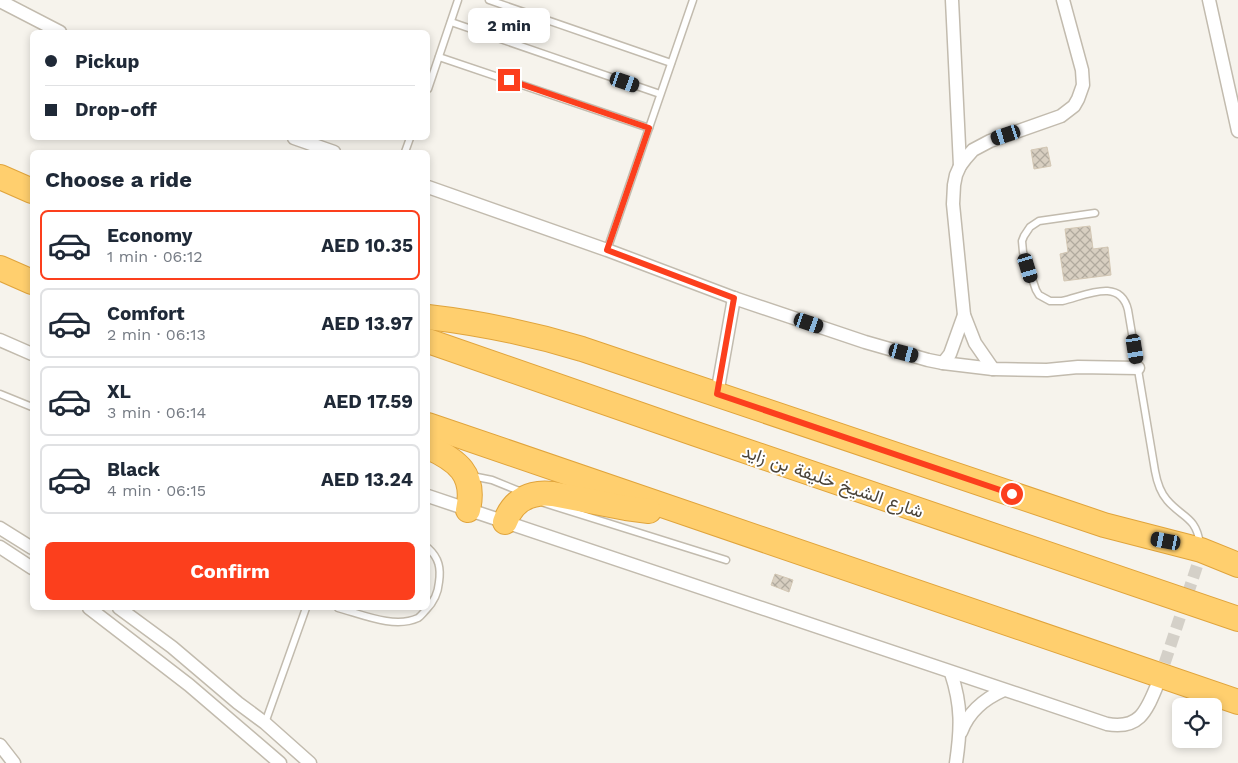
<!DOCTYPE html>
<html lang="en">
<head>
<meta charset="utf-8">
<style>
	:root { --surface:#fff; --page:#f6f6f7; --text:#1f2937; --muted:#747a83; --line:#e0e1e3; --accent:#fc3f1d }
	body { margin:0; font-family:"Work Sans",Vazirmatn,sans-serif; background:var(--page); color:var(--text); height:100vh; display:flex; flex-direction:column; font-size:19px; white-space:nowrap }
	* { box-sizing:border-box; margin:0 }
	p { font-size:16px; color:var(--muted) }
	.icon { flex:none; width:28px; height:28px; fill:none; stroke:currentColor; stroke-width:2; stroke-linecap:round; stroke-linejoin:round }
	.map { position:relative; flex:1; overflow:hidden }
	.drawer { position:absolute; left:30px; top:150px; width:400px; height:460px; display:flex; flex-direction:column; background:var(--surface); border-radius:8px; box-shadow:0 2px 8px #0003 }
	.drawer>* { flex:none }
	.hud { position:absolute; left:30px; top:30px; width:400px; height:110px; border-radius:8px; box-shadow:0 2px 8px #0003; display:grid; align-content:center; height:110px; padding:0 15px; background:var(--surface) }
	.buttons { position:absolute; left:1172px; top:698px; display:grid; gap:10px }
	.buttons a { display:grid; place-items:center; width:50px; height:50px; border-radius:8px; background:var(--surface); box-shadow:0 2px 8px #0003; font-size:25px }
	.end { position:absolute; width:22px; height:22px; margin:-11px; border:6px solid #fc3f1d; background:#fff; box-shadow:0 0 0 2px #fff }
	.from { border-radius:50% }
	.bubble { position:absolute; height:35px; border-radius:8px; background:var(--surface); box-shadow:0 2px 8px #0003; font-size:16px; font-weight:700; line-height:35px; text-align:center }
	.car { position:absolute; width:15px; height:30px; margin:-15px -8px; border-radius:6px; box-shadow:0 0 4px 1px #0007; background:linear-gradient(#222 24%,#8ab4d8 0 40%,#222 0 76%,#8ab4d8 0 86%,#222 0) }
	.hud b { display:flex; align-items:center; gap:18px; height:48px; font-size:19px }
	.hud b+b { border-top:1px solid var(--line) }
	.hud i { width:12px; height:12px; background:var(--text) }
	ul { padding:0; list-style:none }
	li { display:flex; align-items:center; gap:15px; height:70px; margin:0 10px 8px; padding:0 5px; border:2px solid var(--line); border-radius:8px }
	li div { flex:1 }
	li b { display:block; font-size:19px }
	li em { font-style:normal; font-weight:700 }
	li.selected { border-color:var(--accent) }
	li>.icon { width:45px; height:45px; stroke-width:1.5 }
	h2 { padding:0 15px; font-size:22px; line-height:60px }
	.action { display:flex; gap:10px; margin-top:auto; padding:10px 15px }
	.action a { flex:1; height:58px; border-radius:8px; background:var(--accent); color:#fff; font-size:20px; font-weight:700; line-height:58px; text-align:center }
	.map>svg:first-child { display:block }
</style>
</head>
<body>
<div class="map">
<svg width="1238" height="763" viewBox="0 0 1238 763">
	<defs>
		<pattern id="building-cross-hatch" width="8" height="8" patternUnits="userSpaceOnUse" patternTransform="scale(1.25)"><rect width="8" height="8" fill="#d8cfc1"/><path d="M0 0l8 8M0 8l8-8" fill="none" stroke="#b1aa9e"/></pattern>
	</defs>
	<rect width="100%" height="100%" fill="#f6f3ec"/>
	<g fill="url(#building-cross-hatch)" stroke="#d3c7b4">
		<path d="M1047,147L1051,166L1034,169L1031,150Z"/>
		<path d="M1090,226L1093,249L1108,247L1111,275L1064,281L1060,254L1068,252L1065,229Z"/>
		<path d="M775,574L793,580L789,592L771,585Z"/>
	</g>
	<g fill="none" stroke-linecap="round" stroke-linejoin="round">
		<path stroke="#d4d0c8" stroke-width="12" stroke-dasharray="12 6" stroke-linecap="butt" d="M1159,680L1200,557"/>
		<defs>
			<g id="lane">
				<path d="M489,0L671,63"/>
				<path d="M451,22L660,94"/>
				<path d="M439,57L649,128"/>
				<path d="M428,89L458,0"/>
				<path d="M405,152L410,138"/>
				<path d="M1095,213L1039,221L1030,227L1024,236L1022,241L1023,252L1036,290L1039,295L1050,301H1062C1085,296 1120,277 1128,310L1155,471C1157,482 1160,492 1167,500C1182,518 1196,516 1200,544"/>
				<path d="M607,250L693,0"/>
				<path d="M0,394L32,407"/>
				<path d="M472,476L492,480L524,493"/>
				<path d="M544,503L726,560"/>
				<path d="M338,608C361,614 394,629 418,618C421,616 424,612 426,610C434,602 438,594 439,582C441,568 439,558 428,548"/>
				<path d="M265,723L306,608"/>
			</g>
			<g id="street">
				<path d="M952,0L960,166"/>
				<path d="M1209,0L1238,131"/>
				<path d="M0,1L60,32"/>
				<path d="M294,138L334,152"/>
				<path d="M428,187L607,250L734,298L865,342L928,360L943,363L993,369L1047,370L1078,367L1138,368"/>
				<path d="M0,340L32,354"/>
				<path d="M943,363L950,354L964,315"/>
				<path d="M993,369L975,343L964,315L953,204L954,185L956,175L960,166L966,158L973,150L990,141L1061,116L1074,106L1078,99L1083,85L1082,70L1063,0"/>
				<path d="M717,394L734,298"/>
				<path d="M428,496L1107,724C1141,730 1147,709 1158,683"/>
				<path d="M0,528L32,548"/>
				<path d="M0,547L32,568"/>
				<path d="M89,608L189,685L280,763"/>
				<path d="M119,608L172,647L238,703L265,723L310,763"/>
				<path d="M951,673C962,706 961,729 956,763"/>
				<path d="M961,732C969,711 984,699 1004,690"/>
				<path d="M0,745L14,763"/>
			</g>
			<g id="highway">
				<path d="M0,177L32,191"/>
				<path d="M0,268L32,282"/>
				<path d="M428,317C480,323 532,334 582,349L1104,525L1201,550L1238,565"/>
				<path d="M428,341L693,433L1238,619"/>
				<path d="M428,425L1238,702"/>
				<path d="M428,447C457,460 476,474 468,510"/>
				<path d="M505,522C513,500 530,491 553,494L626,508L649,511"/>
			</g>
		</defs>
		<use href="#lane" stroke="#c2bbae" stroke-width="9"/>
		<use href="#street" stroke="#c2bbae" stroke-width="15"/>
		<use href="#highway" stroke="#e0a43c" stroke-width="26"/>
		<use href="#lane" stroke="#fff" stroke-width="6"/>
		<use href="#street" stroke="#fff" stroke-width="12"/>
		<use href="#highway" stroke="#ffcf6e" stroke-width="24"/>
	</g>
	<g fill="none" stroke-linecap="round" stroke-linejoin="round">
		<path stroke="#fc3f1d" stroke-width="6" d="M509,80L649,128L607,250L734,298L717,394L1012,494"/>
	</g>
	<g text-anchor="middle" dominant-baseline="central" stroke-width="4" stroke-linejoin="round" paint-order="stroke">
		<g font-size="18" fill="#4b4439" stroke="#fff">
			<text transform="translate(833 481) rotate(19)">شارع الشيخ خليفة بن زايد</text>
		</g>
	</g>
</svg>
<div class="buttons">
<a><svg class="icon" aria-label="locate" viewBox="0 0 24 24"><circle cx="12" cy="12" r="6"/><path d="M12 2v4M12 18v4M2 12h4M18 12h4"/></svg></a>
</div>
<i class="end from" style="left:1012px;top:494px"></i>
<i class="end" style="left:509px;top:80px"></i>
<div class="bubble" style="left:468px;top:8px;width:82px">2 min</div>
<i class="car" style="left:625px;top:82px;rotate:109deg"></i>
<i class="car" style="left:1006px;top:135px;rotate:252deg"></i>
<i class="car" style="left:1028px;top:268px;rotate:163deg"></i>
<i class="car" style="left:809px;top:323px;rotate:109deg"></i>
<i class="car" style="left:1135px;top:349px;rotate:171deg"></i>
<i class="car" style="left:904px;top:353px;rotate:105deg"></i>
<i class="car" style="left:1166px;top:541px;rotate:281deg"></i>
<div class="hud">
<b><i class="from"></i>Pickup</b>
<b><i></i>Drop-off</b>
</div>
<section class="drawer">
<h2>Choose a ride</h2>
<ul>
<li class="selected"><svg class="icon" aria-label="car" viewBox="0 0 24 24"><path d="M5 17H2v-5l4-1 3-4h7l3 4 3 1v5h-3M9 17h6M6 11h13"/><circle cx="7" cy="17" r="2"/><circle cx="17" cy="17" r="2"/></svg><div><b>Economy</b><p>1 min · 06:12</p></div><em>AED 10.35</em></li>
<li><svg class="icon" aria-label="car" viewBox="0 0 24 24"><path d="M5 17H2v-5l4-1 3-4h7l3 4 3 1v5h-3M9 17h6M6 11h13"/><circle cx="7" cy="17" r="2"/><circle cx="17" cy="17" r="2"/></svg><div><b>Comfort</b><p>2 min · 06:13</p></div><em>AED 13.97</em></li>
<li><svg class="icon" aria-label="car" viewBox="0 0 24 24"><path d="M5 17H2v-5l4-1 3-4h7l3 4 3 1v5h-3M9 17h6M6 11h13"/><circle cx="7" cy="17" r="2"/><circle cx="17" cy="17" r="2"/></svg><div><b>XL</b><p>3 min · 06:14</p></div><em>AED 17.59</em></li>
<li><svg class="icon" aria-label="car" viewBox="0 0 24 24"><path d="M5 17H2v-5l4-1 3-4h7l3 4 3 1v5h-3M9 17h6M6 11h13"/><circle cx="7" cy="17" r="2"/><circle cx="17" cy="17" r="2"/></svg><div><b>Black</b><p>4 min · 06:15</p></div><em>AED 13.24</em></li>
</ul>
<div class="action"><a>Confirm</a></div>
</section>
</div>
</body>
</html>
